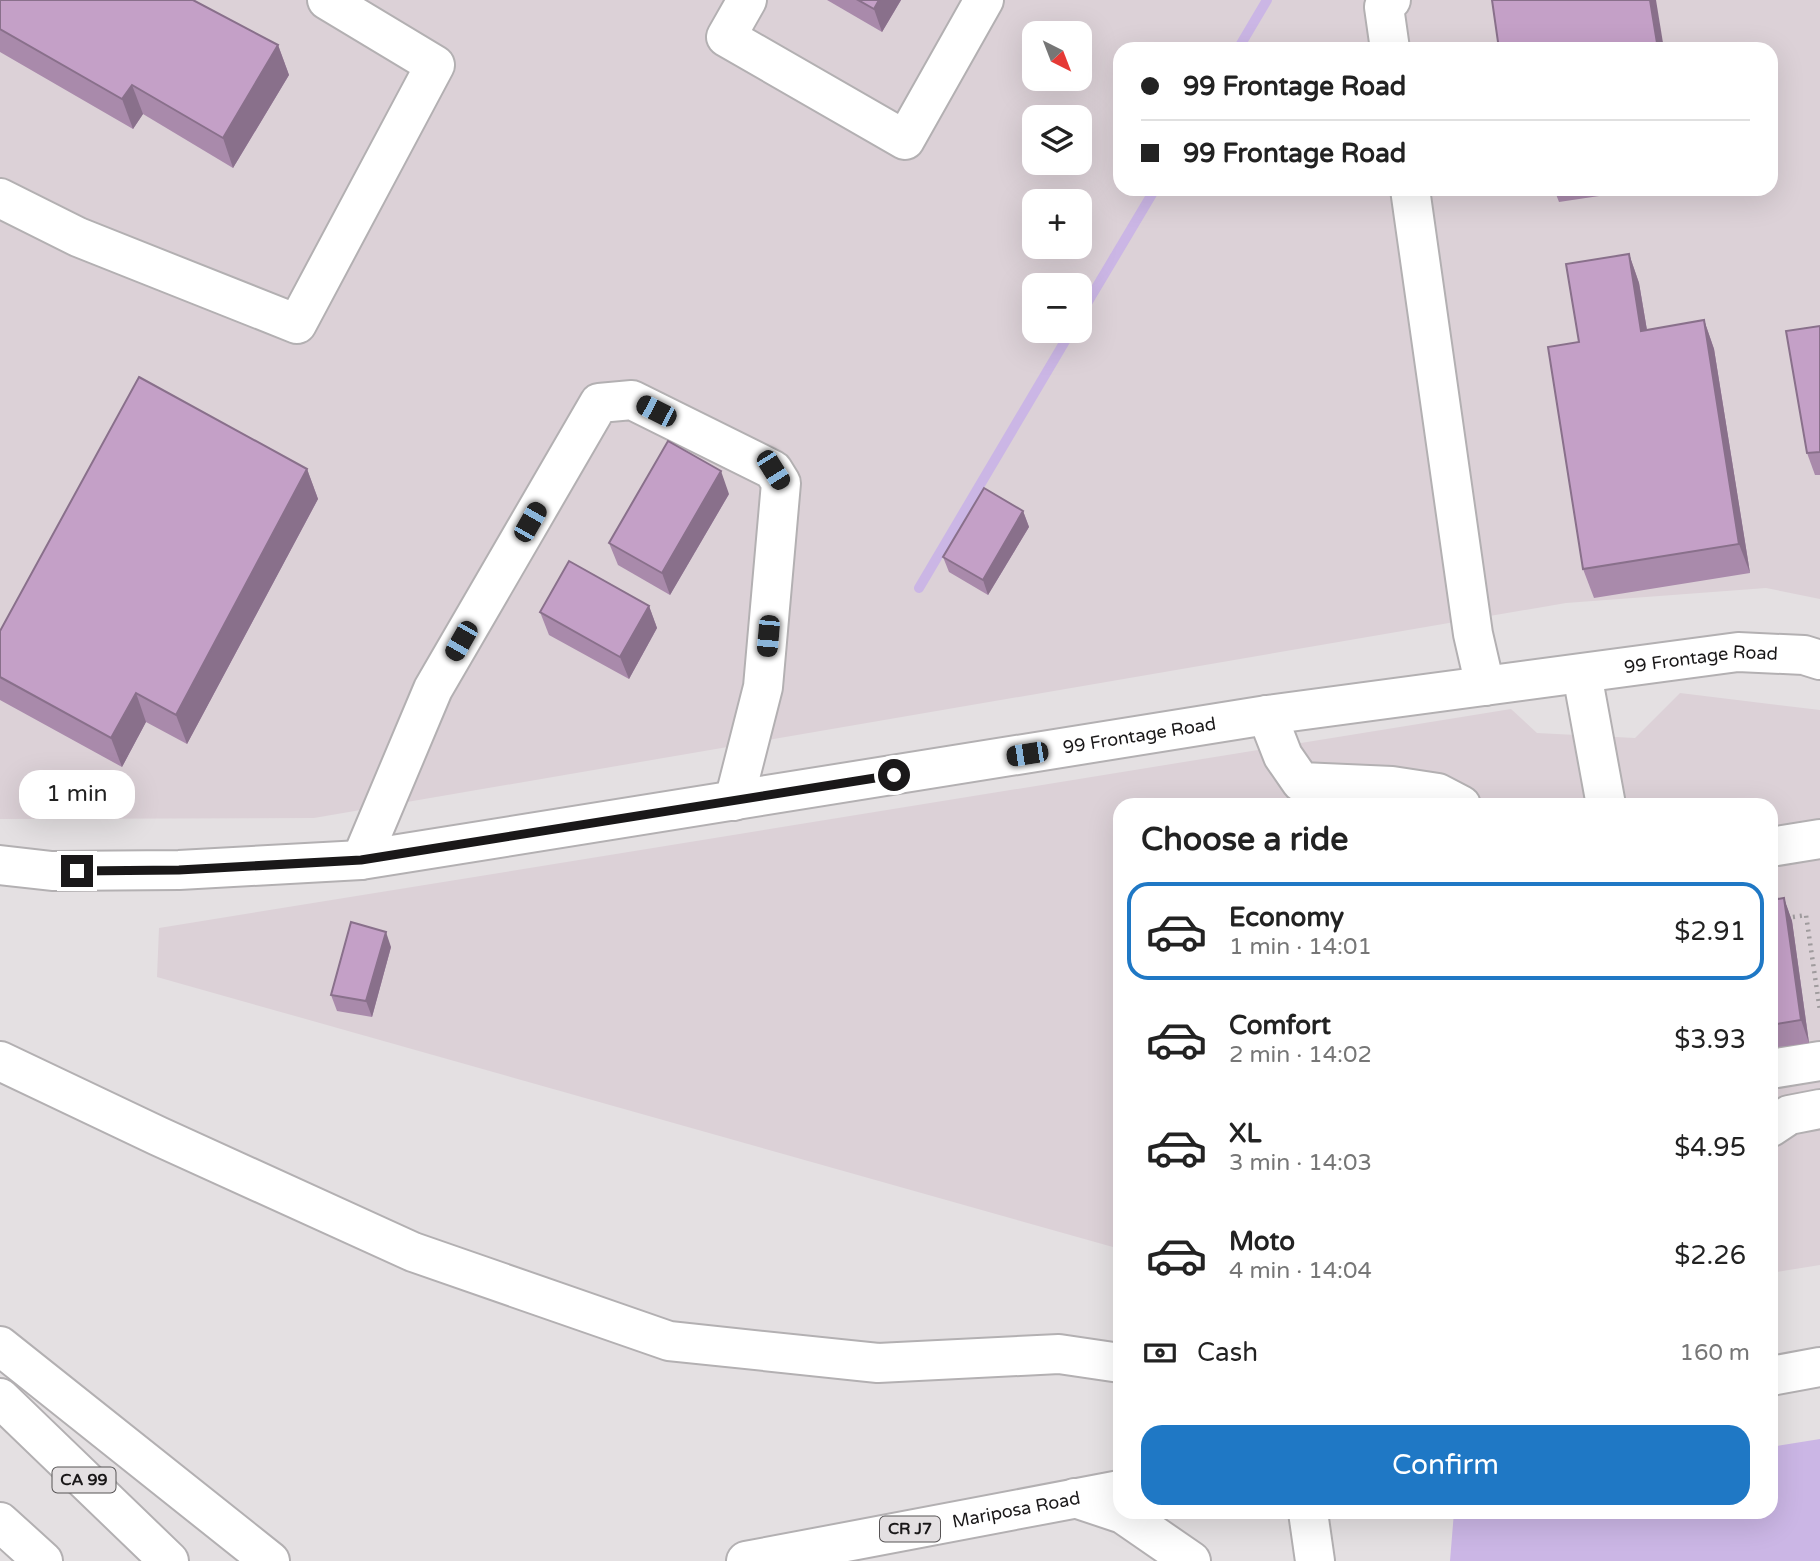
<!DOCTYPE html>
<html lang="en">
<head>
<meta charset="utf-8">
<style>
	:root { --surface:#fff; --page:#f2f2f2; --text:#222; --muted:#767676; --line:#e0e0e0; --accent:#1f78c5 }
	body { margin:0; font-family:"Varela Round",sans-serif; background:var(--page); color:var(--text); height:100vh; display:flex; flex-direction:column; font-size:26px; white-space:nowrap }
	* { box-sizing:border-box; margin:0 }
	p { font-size:23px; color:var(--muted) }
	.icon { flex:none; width:38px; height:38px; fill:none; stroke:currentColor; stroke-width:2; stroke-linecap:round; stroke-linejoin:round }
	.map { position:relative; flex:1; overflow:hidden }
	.drawer { position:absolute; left:1113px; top:798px; width:665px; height:721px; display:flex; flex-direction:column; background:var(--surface); border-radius:21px; box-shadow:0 7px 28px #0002 }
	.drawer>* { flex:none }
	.top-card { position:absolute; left:1113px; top:42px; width:665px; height:154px; border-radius:21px; box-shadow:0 7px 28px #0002; display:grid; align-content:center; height:154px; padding:0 28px; background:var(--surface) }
	.needle { width:46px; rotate:138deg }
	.controls { position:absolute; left:1022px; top:21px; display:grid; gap:14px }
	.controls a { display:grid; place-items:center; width:70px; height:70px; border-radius:14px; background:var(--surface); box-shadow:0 7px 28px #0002; font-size:35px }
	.end { position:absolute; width:32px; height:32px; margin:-16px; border:9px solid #1a1819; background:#fff; box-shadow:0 0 0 4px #fff }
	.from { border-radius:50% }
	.bubble { position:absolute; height:49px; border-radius:21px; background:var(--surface); box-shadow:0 7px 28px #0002; font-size:23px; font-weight:600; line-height:49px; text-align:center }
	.car { position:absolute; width:21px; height:42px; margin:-21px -10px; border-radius:9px; box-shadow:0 0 5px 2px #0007; background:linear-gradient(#222 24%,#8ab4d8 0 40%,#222 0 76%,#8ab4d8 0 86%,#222 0) }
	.top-card b { display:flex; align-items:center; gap:24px; height:66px; font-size:26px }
	.top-card b+b { border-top:2px solid var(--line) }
	.top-card i { width:18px; height:18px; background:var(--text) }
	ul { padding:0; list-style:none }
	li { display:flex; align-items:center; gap:21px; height:98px; margin:0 14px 10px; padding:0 14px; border:4px solid transparent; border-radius:21px }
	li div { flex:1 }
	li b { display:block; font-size:26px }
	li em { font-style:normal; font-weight:600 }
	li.on { border-color:var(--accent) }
	li>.icon { width:63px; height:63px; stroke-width:1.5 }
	h2 { padding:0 28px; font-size:32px; line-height:84px }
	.pay { display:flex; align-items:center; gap:18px; height:77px; padding:0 28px; font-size:26px }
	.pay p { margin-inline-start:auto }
	.button { display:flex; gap:14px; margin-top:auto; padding:14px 28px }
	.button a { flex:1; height:80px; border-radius:21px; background:var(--accent); color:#fff; font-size:28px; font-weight:600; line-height:80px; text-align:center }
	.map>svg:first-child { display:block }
</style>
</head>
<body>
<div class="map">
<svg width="1820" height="1561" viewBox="0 0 1820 1561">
	<rect width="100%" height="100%" fill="#e4e0e2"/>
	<g fill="#dcd1d7" fill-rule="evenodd">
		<path d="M0,0H1820V599L1766,588L1566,603L314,818L0,819ZM1034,33H1080V79H1034ZM1120,49H1771V189H1120ZM1034,117H1080V163H1034ZM1034,201H1080V247H1034ZM1034,285H1080V331H1034Z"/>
		<path d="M1680,693L1820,710V1265L1771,1273V805H1120V1249L157,977L159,928L1511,709L1537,733L1635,738Z"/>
	</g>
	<path fill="#cbb6e5" d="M1820,1439V1561H1450L1454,1512H1771V1447Z"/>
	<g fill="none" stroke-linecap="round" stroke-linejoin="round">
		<g stroke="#cbb6e5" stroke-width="10">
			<path d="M1238,49L1267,0"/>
			<path d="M1080,315L1155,189"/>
			<path d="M919,588L1071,331"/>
		</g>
		<defs>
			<g id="minor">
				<path d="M747,0L726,37L905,140L984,0"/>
				<path d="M1390,49L1384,7L1391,0"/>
				<path d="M1410,189L1473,634L1485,686"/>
				<path d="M0,198L78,237L297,324L435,65L327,0"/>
				<path d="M1582,674L1606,805"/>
				<path d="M1267,715L1283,756L1301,782L1392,786L1438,793L1461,805"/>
				<path d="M1771,847L1820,839"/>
				<path d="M361,860L433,689L599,403L632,400L773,470L781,483L763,687L734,801"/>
				<path id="s1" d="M0,865L52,871L179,870L361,860L1267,715L1738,652L1804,655L1820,660"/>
				<path d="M1771,1069L1820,1061"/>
				<path d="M1771,1127L1789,1115L1820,1109"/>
			</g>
			<g id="major">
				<path d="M1771,1376L1820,1367"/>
				<path id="s2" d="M746,1561L1120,1490"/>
			</g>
			<g id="highway">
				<path d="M0,1061L158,1136L413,1252L669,1341L878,1363L1059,1354L1120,1363"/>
				<path d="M0,1346L270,1561"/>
				<path d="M0,1398L169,1561"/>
				<path d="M1075,1498L1123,1514L1191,1561"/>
				<path d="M1308,1512L1315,1561"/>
				<path d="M0,1522L43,1561"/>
			</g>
		</defs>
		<use href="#minor" stroke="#b3b0b2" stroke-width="42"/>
		<use href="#major" stroke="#b3b0b2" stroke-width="42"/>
		<use href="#highway" stroke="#b3b0b2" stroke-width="42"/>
		<path stroke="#9f9b9d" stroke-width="4.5" stroke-dasharray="2 5" stroke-linecap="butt" d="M1786,918L1806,915L1820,1011"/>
		<use href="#minor" stroke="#fff" stroke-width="38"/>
		<use href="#major" stroke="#fff" stroke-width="38"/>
		<use href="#highway" stroke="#fff" stroke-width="38"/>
	</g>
	<g fill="#a98aab">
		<path d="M0,0L197,2L278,45L289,75L233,168L143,114L133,129L0,52Z"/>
		<path d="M827,0H901L882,32Z"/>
		<path d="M1554,189H1646L1559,202Z"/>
		<path d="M1629,254L1639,283L1647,330L1704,320L1714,349L1750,573L1594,598L1583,569L1579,342Z"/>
		<path d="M1820,326V475H1815L1807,453Z"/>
		<path d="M307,469L318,499L187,744L146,722L122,767L0,700V631Z"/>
		<path d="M729,494L670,595L618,565L609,543Z"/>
		<path d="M1023,511L1029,527L988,595L949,572L943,557Z"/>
		<path d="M649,606L657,628L629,679L549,635L540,612Z"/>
		<path d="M1784,899L1792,921L1809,1043L1771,1048V900Z"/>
		<path d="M391,947L372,1017L337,1011L331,995Z"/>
	</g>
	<g fill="#89708b">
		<path d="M879,0H901L882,32L874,9Z"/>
		<path d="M1650,0H1656L1664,49H1658Z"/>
		<path d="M278,45L289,75L233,168L223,138Z"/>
		<path d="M132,85L143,114L133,129L122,99Z"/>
		<path d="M1629,254L1639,283L1652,360L1641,331Z"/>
		<path d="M1704,320L1714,349L1750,573L1739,544Z"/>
		<path d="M307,469L318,499L187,744L176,715Z"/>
		<path d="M721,471L729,494L670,595L662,573Z"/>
		<path d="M1023,511L1029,527L988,595L983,580Z"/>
		<path d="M649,606L657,628L629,679L620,657Z"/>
		<path d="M136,693L146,722L122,767L111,738Z"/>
		<path d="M1784,898L1792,921L1809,1043L1801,1020Z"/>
		<path d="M386,932L391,947L372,1017L366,1001Z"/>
	</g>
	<g fill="#c4a0c7" stroke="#89708b" stroke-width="2">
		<path d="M0,0H193L278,45L223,138L132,85L122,99L0,29Z"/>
		<path d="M858,0H879L874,9Z"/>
		<path d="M1492,0H1650L1658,49H1499Z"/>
		<path d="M1629,254L1641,331L1704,320L1739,544L1583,569L1548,347L1579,342L1566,264Z"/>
		<path d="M1820,326V452L1807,453L1786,331Z"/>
		<path d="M139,377L307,469L176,715L136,693L111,738L0,677V631Z"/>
		<path d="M668,441L721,471L662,573L609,543Z"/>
		<path d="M984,488L1023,511L983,580L943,557Z"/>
		<path d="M569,561L649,606L620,657L540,612Z"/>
		<path d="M1784,898L1801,1020L1771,1025V900Z"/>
		<path d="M351,922L386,932L366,1001L331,995Z"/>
	</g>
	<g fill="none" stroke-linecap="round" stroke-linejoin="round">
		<path stroke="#1a1819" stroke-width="9" d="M77,871L179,870L361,860L894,775"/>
	</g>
	<g text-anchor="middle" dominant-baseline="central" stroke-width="5" stroke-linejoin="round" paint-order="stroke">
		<g fill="#e4e0e2" stroke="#575455" stroke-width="2">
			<rect x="52.5" y="1467.5" width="63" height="25" rx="5"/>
			<rect x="880" y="1516.5" width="60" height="25" rx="5"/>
		</g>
		<g font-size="16" font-weight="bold" fill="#1a1819">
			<text x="84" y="1480">CA 99</text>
			<text x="910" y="1529">CR J7</text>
		</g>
		<g font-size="18" fill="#1a1819" stroke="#e4e0e2">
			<text stroke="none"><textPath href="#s1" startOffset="1717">99 Frontage Road</textPath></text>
			<text stroke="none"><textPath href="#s1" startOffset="1150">99 Frontage Road</textPath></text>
			<text stroke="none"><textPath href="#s2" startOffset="275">Mariposa Road</textPath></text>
		</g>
	</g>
</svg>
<div class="controls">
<a><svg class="needle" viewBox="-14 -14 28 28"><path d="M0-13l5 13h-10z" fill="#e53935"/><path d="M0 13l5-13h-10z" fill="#767676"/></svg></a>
<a><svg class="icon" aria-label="layers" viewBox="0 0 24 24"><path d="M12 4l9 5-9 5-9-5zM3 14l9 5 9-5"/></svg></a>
<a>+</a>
<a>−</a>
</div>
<i class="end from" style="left:894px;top:775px"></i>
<i class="end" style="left:77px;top:871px"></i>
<div class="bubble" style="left:19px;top:770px;width:116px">1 min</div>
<i class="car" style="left:656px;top:411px;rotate:297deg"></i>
<i class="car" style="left:773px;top:470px;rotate:148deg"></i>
<i class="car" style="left:530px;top:522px;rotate:30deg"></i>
<i class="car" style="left:768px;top:636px;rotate:185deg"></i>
<i class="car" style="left:461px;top:641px;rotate:210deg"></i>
<i class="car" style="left:1027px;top:754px;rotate:261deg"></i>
<div class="top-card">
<b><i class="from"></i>99 Frontage Road</b>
<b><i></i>99 Frontage Road</b>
</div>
<section class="drawer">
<h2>Choose a ride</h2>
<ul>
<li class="on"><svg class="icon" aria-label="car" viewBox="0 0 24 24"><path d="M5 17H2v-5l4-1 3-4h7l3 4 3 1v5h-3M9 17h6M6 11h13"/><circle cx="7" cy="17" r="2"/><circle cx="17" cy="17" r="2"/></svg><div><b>Economy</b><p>1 min · 14:01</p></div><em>$2.91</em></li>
<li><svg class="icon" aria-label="car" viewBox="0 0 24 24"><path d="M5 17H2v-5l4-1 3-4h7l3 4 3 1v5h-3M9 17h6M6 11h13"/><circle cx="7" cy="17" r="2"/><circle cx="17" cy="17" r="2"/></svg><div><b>Comfort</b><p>2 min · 14:02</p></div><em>$3.93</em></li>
<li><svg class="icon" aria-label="car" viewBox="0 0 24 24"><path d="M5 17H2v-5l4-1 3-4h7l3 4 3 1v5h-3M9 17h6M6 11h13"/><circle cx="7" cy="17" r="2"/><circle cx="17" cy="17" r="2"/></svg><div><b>XL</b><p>3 min · 14:03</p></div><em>$4.95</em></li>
<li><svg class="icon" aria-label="car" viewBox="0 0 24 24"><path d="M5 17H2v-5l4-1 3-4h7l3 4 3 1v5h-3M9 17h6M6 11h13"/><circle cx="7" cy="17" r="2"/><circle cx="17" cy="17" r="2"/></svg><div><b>Moto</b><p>4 min · 14:04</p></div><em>$2.26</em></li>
</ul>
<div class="pay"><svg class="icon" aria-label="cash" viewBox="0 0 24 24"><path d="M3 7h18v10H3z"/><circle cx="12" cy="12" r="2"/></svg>Cash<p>160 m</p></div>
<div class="button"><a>Confirm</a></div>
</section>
</div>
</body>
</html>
